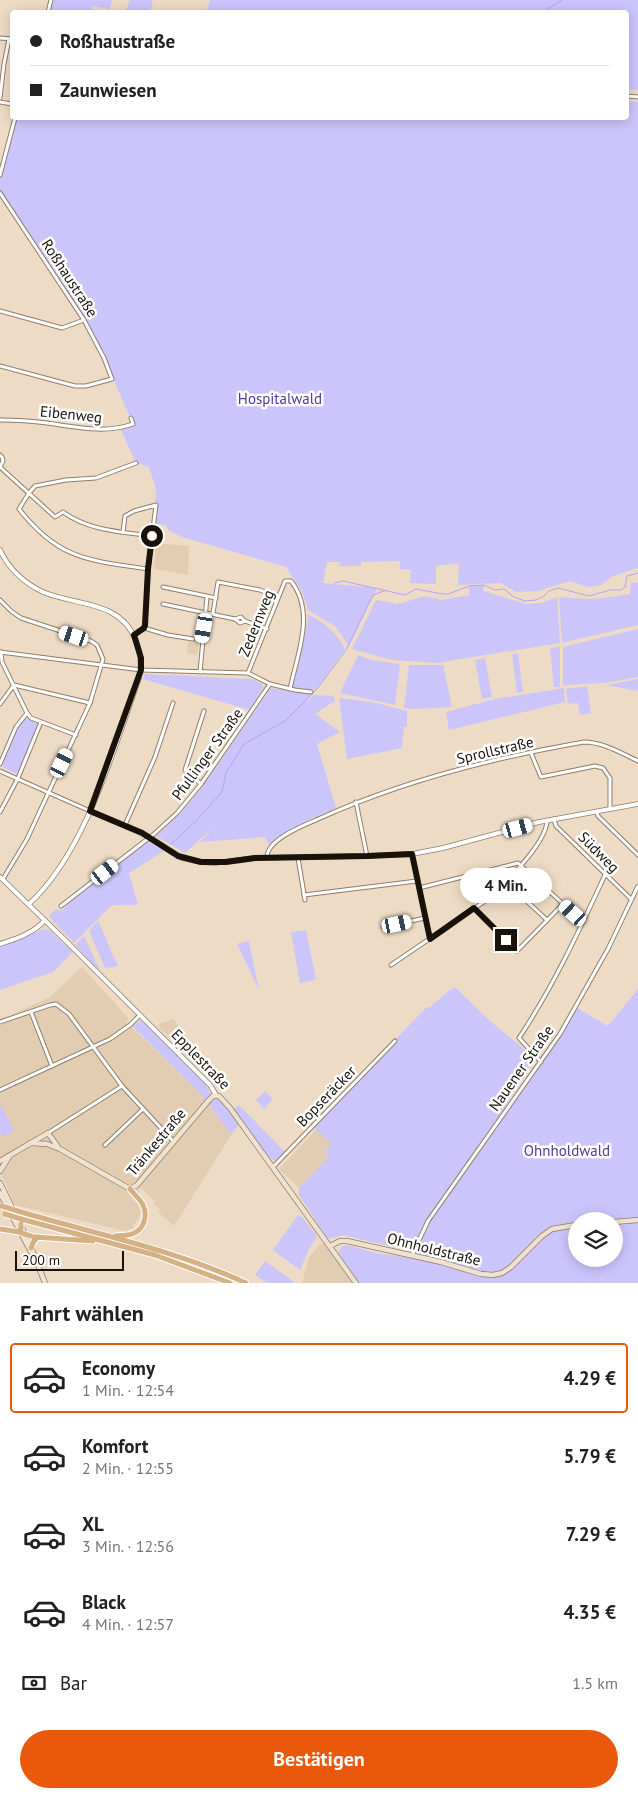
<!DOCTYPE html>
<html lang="de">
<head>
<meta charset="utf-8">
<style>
	:root { --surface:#fff; --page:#f6f6f6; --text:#202124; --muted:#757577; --line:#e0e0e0; --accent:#ea580c }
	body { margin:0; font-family:"PT Sans",sans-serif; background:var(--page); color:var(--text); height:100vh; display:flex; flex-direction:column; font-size:19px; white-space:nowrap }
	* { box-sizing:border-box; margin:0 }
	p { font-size:16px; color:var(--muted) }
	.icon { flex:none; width:28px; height:28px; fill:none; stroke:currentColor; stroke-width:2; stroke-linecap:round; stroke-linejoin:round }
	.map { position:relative; height:1283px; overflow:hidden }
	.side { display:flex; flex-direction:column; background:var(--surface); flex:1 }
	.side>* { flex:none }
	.hud { position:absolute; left:10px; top:10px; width:619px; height:110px; border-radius:5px; box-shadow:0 2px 12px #0003; display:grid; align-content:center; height:110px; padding:0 20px; background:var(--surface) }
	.fabs { position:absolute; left:568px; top:1212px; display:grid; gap:10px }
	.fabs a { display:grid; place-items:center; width:55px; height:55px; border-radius:50%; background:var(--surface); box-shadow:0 2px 12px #0003; font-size:25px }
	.scale { position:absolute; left:15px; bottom:12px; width:109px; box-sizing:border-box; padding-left:5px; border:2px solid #18120a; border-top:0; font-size:14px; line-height:18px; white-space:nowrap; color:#18120a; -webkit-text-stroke:4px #fff; paint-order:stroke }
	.end { position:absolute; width:22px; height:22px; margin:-11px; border:6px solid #18120a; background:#fff; box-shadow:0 0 0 2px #fff }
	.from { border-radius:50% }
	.bubble { position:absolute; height:35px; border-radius:18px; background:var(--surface); box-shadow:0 2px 12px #0003; font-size:16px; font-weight:700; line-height:35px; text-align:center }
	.car { position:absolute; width:15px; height:30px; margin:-15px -8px; border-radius:6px; box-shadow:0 0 4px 1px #0007; background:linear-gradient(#fff 24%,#345 0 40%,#fff 0 76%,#345 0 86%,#fff 0) }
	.hud b { display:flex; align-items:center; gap:18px; height:48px; font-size:19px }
	.hud b+b { border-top:1px solid var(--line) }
	.hud i { width:12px; height:12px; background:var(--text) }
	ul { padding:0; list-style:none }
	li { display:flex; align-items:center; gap:15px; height:70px; margin:0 10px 8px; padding:0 10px; border:2px solid transparent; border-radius:5px }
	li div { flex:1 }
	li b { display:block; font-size:19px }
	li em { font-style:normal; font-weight:700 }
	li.on { border-color:var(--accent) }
	li>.icon { width:45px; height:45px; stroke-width:1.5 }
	h2 { padding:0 20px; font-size:22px; line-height:60px }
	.pay { display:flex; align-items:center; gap:12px; height:55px; padding:0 20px; font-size:19px }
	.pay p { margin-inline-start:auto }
	.action { display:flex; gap:10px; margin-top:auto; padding:10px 20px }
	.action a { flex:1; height:58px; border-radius:30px; background:var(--accent); color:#fff; font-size:20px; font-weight:700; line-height:58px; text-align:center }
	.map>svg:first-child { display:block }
</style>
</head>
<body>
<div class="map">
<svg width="638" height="1283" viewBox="0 0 638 1283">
	<rect width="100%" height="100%" fill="#eddbc5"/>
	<g fill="#e3cdb2">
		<path d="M156,543L189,546L188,575L154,569Z"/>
		<path d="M196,641L199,642L197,655L187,653L188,642Z"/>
		<path d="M82,967L129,1019L126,1022L203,1096L231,1135L174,1226L158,1212L160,1209L154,1204L155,1201L141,1188L132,1199L138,1204L141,1212L133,1228L125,1231L15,1205L1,1174L3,1169L0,1166V1022L13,1018L12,1014L50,997Z"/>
		<path d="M173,1019L187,1038L175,1043L158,1026L159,1024Z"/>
		<path d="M317,1129L332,1144L330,1157L299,1188L279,1169Z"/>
		<path d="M321,1244H324L352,1283H302L309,1257Z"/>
	</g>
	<g fill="#ccc5fb" fill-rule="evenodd">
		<path d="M53,0H112L110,9L91,6L92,10L96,12H50Z"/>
		<path d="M130,0H153L150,12H125Z"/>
		<path d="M210,0H638V90L626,89V12H206Z"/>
		<path d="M626,101L638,102V568L613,576L601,585L588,587L570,581L538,591L516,592L501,583L458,585L459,563L436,566V584L410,583L411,570L400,569V561L361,562V566H339L340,562H327L323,583L377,588L349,646L335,626L308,610L302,591L286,567L182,537L169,530L165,525L154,524L156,489L149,467L136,463L120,428L133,424L111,374L84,320L0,193V175L15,118H626Z"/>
		<path d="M631,582L638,583V625L562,643L559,597C587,600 603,599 630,594Z"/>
		<path d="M484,585L483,591L526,604L541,603L557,597L560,643L436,663L392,660L352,649L376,600L398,604L425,596L442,600L469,595V586Z"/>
		<path d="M307,614C325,623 336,631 345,649L316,690L291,688L308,619Z"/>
		<path d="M638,629V677L604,683L563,685V647Z"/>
		<path d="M560,647V687H554L550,648Z"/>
		<path d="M512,654H518L523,692L517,693Z"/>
		<path d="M358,655L371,660L400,664L395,705L340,693Z"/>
		<path d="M485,658L492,697L482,699L475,660Z"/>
		<path d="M409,665H443L452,707L413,709L404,708Z"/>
		<path d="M145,674L251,679L262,684L263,688L249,710L143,679Z"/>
		<path d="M638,679V691L607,685Z"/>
		<path d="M587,686L591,713L580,715L578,703L568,704L566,689Z"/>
		<path d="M271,688L313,693L305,703L314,695L334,696L335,701L315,714L340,732L317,744L336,808C308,820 293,826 270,847L265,837L200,842L214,827L185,853L156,836L180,814L202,787Z"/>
		<path d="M564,688L565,702L449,730L446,712L495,699Z"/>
		<path d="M339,698L372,702L407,711V727H404L402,748L347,759Z"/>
		<path d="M24,718L37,722L38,725L20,771L15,773L4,768L2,764L17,729Z"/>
		<path d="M148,841L164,851L129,873L138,905H114L110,907L74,943L52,920L49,915L57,909L60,911L66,907L67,904Z"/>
		<path d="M98,921L118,966L105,968L89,931Z"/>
		<path d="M42,929L49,930L73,952L53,972L0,990V946L20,940Z"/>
		<path d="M306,930L316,980L300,983L291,932Z"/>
		<path d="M84,936L99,968H97L75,945Z"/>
		<path d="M249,941L259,990L237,944Z"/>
		<path d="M455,987L490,1021L524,1049L529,1068L500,1115L452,1184L438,1209L543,1061L577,1008L608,1026L638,989V1283H359L338,1252L343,1246L348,1245L376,1253L412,1258L421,1235L411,1251L343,1235L328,1239L299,1195V1188L329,1157L325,1152L332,1144L311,1125L427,1007L429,1008L446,993ZM576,1221H614V1259H576Z"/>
		<path d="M141,1020L204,1082L210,1093L227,1107L239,1124L231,1135L203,1096L132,1026Z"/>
		<path d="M265,1091L273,1099L264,1109L256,1100Z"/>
		<path d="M239,1105L285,1152L277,1161L269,1158L235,1113V1108Z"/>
		<path d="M2,1106L14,1131L2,1137L0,1133V1107Z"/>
		<path d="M298,1215L304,1219L317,1236L309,1249L300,1270L273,1250Z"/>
		<path d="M265,1261L296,1283H267L255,1275Z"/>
	</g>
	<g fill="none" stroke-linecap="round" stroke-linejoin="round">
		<g stroke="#b2a3f9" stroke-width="1">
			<path d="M542,12L562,0"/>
			<path d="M334,583L343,581L405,595L416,589L443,594H448L469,586L484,585L495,590L504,589L514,597L525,601L536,600L544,596L549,591L558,588L589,596L610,590H621L625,587L627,576L638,573"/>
			<path d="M171,844L195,822L222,792L226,773L244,744L285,721L317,689L346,650L373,595L384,591"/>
		</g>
		<defs>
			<g id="minor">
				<path d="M48,12L51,0"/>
				<path d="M0,38L12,39"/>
				<path d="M626,96L638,97"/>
				<path d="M0,98L4,64L9,39"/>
				<path d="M0,102L12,104"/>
				<path d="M0,175L15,118"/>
				<path d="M0,193L84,320L104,358L112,379L86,386H75L0,366"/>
				<path d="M0,311L62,328L84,320"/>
				<path d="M0,420C16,420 32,421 47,423C77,427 104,434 133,424L131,418"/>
				<path d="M0,455L2,457L3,461L0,467L55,517L63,512C89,531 122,532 153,536"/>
				<path d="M136,463L96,478L66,480L35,486L29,493L19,509C59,560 88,560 148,569"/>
				<path d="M123,532L125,516L134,511L156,505L148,569L145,625L144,628L134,635"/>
				<path d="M163,587L216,598"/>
				<path d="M0,600L11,611L21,618L91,641L97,645L103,659L90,703L27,839L3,879"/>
				<path d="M163,604L235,619L241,617L245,621L267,629"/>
				<path d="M213,613L218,582L260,590L278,597"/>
				<path d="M235,619L240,623L245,621"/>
				<path d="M144,628L168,635L193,639"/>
				<path d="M0,652L141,670L248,673L270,684L295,690L311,692"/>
				<path d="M1,652L2,662L27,713L31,718L76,735"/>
				<path d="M200,672L207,597"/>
				<path d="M248,673L285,581H291C316,612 297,655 290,689"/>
				<path d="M0,704L14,685L90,703"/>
				<path d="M531,753L541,777L595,766L603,768L610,778V809"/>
				<path d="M0,764L16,727L27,713"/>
				<path d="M0,771L90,811"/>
				<path d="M201,784L185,770L204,711"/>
				<path d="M356,802L367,856"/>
				<path d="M0,812L18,778L41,722"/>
				<path d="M597,812L598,816L638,855"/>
				<path d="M554,819L556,826L631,899"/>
				<path d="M125,825L155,757L173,703"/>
				<path d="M412,854L430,939"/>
				<path d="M267,857C267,840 302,826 316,820C401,781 492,758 584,742C603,742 621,753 638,761"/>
				<path d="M298,858L305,900"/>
				<path d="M506,882L547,920"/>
				<path d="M419,888L518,863L583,922"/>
				<path d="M304,895L417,881"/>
				<path d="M61,906L154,834L177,813L201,784L270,684"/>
				<path d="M474,908L517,951L563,904"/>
				<path d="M383,927L425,918"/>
				<path d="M391,965L491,897L498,891C513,874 546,842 547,821"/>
				<path d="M31,1012L52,1066"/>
				<path d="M0,1022L50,1005L56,1004L69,1014L122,1086L173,1141"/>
				<path d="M541,1062L519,1038C553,987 579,931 605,875"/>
				<path d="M0,1090L110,1039L130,1025L140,1015"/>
				<path d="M48,1133L122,1086"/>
				<path d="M105,1145L143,1109"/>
				<path d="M273,1167L395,1041"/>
				<path d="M412,1255L428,1221L560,1034L608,949L638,886"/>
			</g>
			<g id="tertiary">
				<path d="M0,550C9,569 24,583 43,592C76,606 121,600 136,641C141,654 142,665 139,678C114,749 85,853 29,904"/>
				<path d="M90,811L143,833L182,858L201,862L214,863L255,858L367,856L412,854L443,848L539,822L638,804"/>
				<path d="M0,877L64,939L210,1085L216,1095"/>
				<path d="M0,944C16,939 34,933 45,920"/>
			</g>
			<g id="secondary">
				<path d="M30,1143L47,1144L60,1149L130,1189L137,1185L209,1100L213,1096H219L230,1108L356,1283"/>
				<path d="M0,1161L48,1133L58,1147"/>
				<path d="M0,1171L9,1157"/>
				<path d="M0,1183L29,1242L45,1283"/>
				<path d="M0,1193L31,1252"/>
				<path d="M614,1222L638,1220"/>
				<path d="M330,1246L340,1241H347L441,1262L481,1274L493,1275L502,1273L511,1267L542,1236L552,1229L576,1225"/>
			</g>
			<g id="trunk">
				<path d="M18,1211C95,1234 172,1249 246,1283"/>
				<path d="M21,1219L155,1255L230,1283"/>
				<path d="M0,1229L19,1232L34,1237L93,1241"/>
				<path d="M19,1232L21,1228V1224"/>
				<path d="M116,1236C121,1235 127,1236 132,1234C144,1230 148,1216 143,1205C140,1199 134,1194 130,1189"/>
				<path d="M31,1248L34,1241L38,1237"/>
			</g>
		</defs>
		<use href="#minor" stroke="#8e7e6a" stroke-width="5"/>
		<use href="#tertiary" stroke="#8e7e6a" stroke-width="5.5"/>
		<use href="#secondary" stroke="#8e7e6a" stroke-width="6"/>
		<use href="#trunk" stroke="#fff" stroke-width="7"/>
		<use href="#minor" stroke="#fff" stroke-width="3"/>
		<use href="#tertiary" stroke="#fff" stroke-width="4"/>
		<use href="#secondary" stroke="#efe2d0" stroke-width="4.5"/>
		<use href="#trunk" stroke="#d4b082" stroke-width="5"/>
		<defs>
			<g id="trunk-bridge">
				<path d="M2,1206L18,1211"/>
				<path d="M5,1214L21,1219"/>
			</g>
		</defs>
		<use href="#trunk-bridge" stroke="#fff" stroke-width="7" stroke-linecap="butt"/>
		<use href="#trunk-bridge" stroke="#d4b082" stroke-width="5"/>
	</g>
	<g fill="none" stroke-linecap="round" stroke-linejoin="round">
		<path stroke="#18120a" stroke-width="6" d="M152,536L148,569L145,625L144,628L134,635L141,658V670L90,811L142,833L178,856L201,862H226L255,858L367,856L412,854L430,939L474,908L506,940"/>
	</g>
	<g text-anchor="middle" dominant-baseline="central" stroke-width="5" stroke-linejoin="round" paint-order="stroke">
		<g font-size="15" fill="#18120a" stroke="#fff">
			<text transform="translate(70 278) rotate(57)">Roßhaustraße</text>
			<text transform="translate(71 414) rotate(6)">Eibenweg</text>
			<text transform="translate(256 623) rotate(-68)">Zedernweg</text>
			<text transform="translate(495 750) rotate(-13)">Sprollstraße</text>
			<text transform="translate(207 754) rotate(-54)">Pfullinger Straße</text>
			<text transform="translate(599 852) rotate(45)">Südweg</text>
			<text transform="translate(201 1059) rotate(46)">Epplestraße</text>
			<text transform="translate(521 1068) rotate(-55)">Nauener Straße</text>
			<text transform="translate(326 1096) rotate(-46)">Bopseräcker</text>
			<text transform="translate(156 1142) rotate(-50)">Tränkestraße</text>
			<text transform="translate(434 1249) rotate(14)">Ohnholdstraße</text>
		</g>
		<g font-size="15" fill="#513798" stroke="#fff">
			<text x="280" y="398">Hospitalwald</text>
			<text x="567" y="1150">Ohnholdwald</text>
		</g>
	</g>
</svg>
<div class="fabs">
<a><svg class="icon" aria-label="layers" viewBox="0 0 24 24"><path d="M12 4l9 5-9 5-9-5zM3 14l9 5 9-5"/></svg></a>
</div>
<div class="scale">200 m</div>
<i class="end from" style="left:152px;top:536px"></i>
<i class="end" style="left:506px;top:940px"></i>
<div class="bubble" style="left:460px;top:868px;width:92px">4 Min.</div>
<i class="car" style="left:204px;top:628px;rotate:190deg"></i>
<i class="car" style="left:74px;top:636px;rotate:288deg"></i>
<i class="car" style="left:62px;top:763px;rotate:26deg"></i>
<i class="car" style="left:518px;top:828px;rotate:75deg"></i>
<i class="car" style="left:105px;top:872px;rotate:52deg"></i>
<i class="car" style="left:573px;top:913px;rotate:312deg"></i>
<i class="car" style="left:397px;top:924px;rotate:78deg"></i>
<div class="hud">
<b><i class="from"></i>Roßhaustraße</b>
<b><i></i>Zaunwiesen</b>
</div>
</div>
<section class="side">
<h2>Fahrt wählen</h2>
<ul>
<li class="on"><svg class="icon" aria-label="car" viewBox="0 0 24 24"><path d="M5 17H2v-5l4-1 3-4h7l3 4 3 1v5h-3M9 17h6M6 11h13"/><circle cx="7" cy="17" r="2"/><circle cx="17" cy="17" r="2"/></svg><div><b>Economy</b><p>1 Min. · 12:54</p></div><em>4.29 €</em></li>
<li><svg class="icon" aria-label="car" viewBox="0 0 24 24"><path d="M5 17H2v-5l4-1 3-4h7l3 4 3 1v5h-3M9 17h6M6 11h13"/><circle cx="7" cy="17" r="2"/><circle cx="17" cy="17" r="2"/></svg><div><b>Komfort</b><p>2 Min. · 12:55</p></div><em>5.79 €</em></li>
<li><svg class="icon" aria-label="car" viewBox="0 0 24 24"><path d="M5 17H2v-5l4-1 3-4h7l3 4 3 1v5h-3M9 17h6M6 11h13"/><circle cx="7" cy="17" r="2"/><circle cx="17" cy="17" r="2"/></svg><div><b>XL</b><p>3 Min. · 12:56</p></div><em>7.29 €</em></li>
<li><svg class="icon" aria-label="car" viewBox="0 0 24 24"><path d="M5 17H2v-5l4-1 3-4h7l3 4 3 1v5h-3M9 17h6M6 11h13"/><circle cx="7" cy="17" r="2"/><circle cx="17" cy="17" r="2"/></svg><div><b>Black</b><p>4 Min. · 12:57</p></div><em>4.35 €</em></li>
</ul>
<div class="pay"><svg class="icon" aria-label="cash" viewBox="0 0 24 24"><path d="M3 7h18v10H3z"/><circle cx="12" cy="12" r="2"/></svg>Bar<p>1.5 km</p></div>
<div class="action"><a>Bestätigen</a></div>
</section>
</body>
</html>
